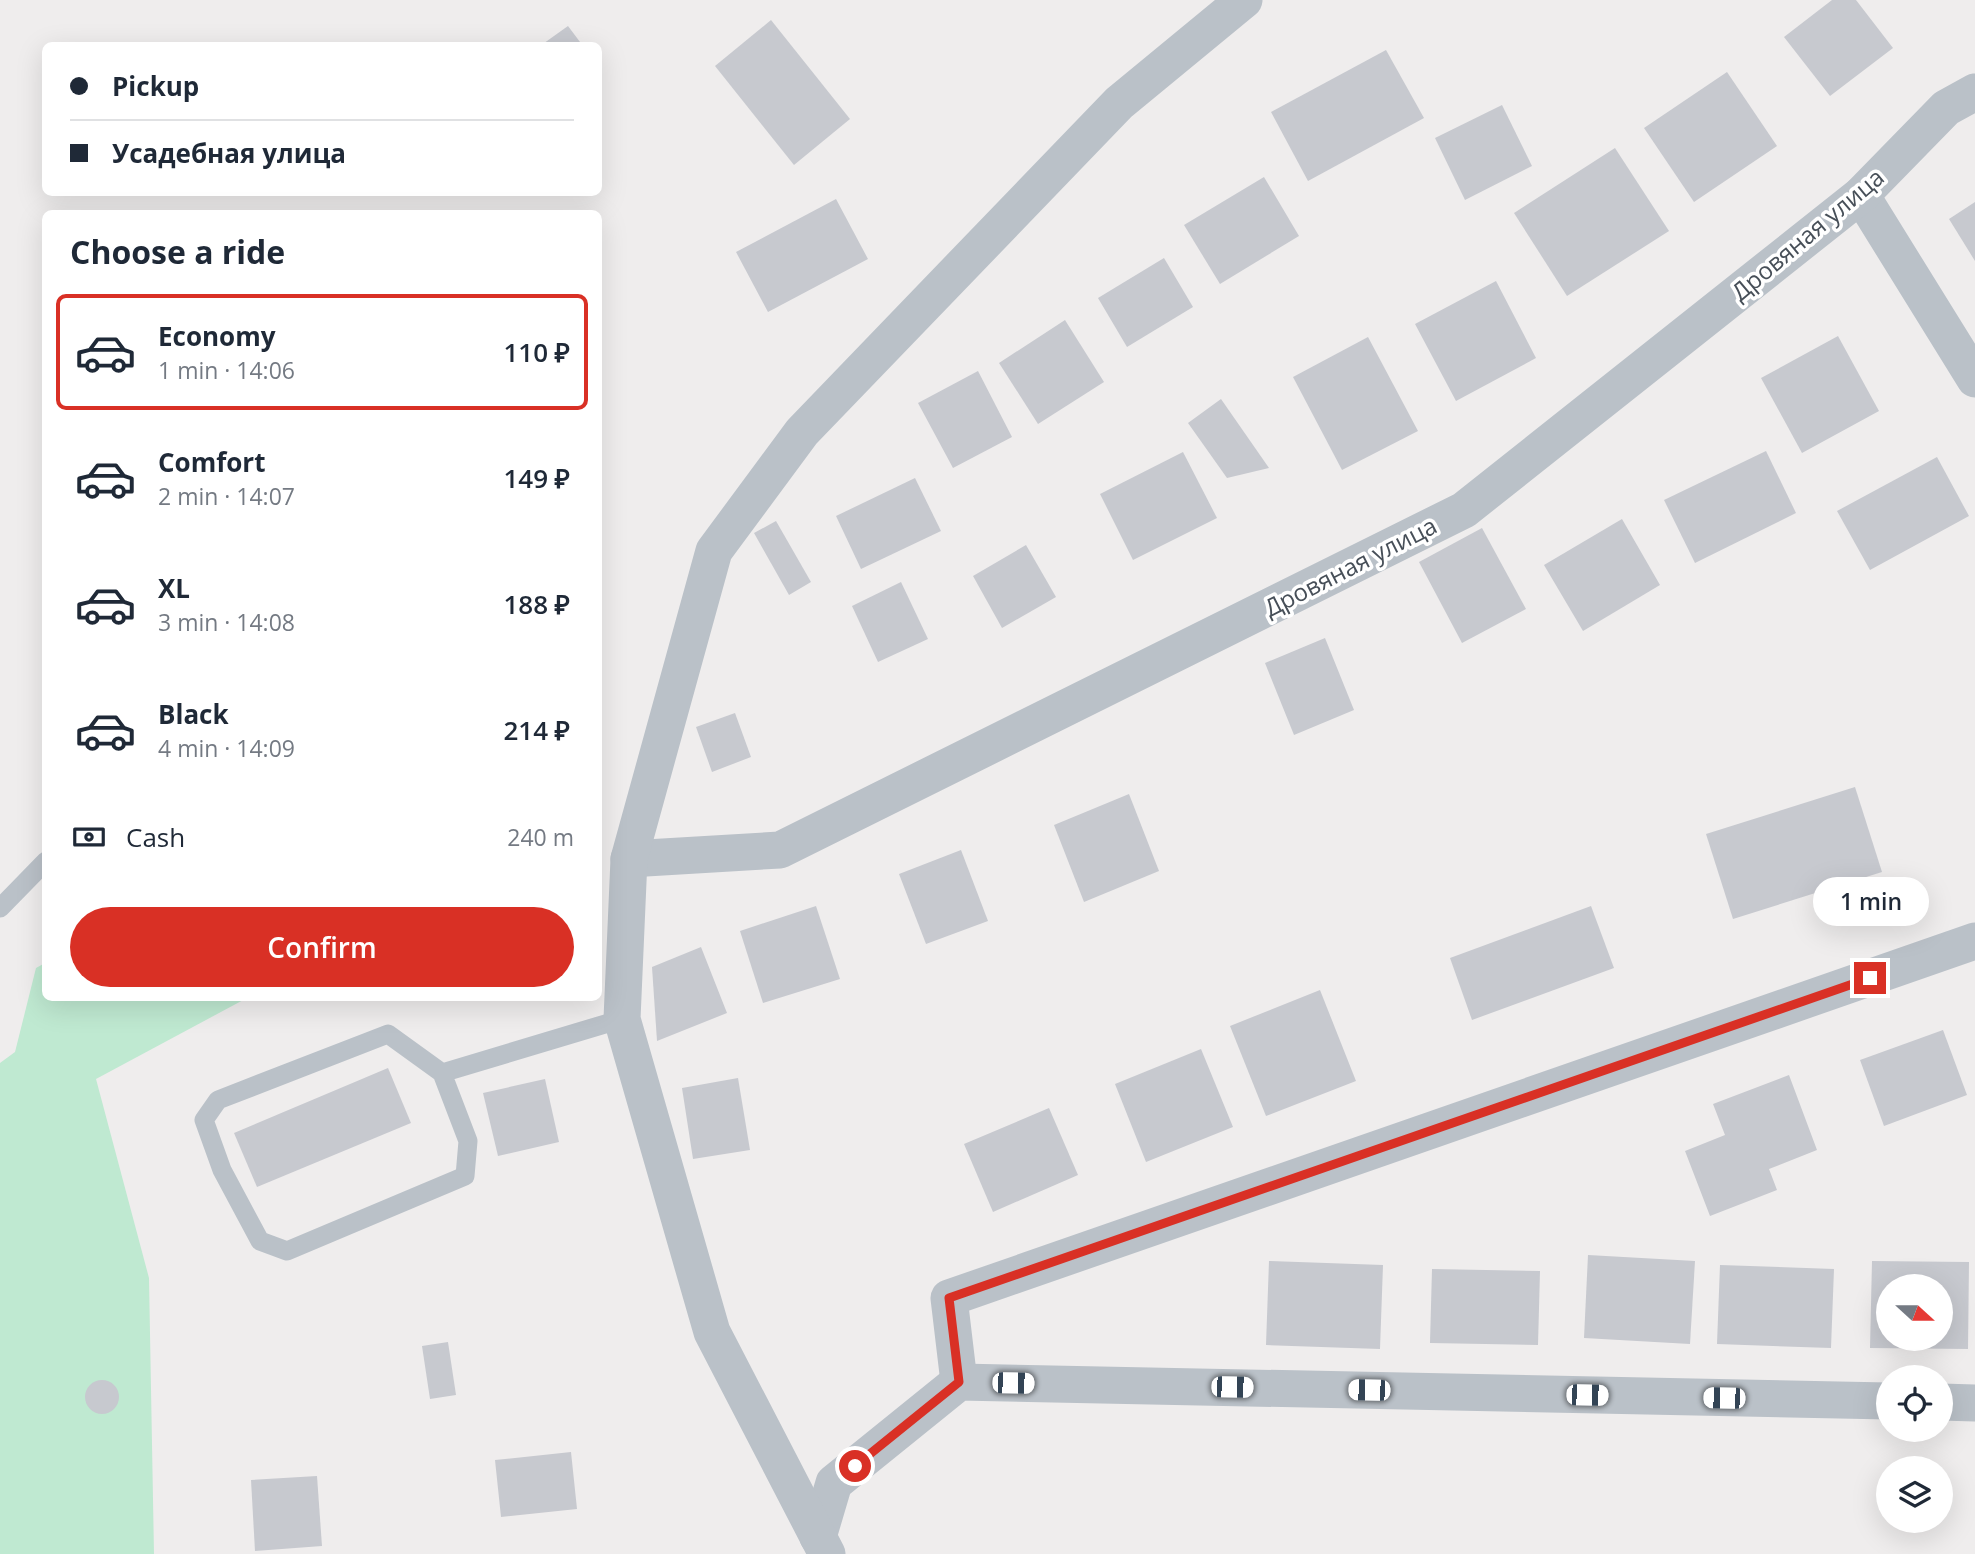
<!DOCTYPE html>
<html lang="en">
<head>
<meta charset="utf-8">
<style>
	:root { --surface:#fff; --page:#f2f2f3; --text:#1f2937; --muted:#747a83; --line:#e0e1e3; --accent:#d93025 }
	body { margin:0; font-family:"Open Sans",sans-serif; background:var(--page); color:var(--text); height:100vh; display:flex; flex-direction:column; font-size:26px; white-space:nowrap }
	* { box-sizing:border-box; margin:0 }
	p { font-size:23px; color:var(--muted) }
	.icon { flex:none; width:38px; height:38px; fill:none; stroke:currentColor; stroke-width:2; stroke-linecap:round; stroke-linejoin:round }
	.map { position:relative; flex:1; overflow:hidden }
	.panel { position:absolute; left:42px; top:210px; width:560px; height:791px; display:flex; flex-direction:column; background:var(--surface); border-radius:10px; box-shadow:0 7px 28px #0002 }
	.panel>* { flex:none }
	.guide { position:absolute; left:42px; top:42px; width:560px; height:154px; border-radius:10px; box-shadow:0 7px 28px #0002; display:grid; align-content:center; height:154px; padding:0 28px; background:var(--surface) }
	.needle { width:46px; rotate:111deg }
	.buttons { position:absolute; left:1876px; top:1274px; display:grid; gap:14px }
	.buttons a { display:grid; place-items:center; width:77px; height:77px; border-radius:50%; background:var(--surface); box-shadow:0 7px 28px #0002; font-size:35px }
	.end { position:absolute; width:32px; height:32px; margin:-16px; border:9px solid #d93025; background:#fff; box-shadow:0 0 0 4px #fff }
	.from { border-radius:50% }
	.bubble { position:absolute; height:49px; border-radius:24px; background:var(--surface); box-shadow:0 7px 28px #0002; font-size:23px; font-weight:600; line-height:49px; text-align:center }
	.car { position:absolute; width:21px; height:42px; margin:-21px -10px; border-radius:9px; box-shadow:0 0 5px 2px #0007; background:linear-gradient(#fff 24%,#345 0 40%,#fff 0 76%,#345 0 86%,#fff 0) }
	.guide b { display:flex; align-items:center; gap:24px; height:66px; font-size:26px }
	.guide b+b { border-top:2px solid var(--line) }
	.guide i { width:18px; height:18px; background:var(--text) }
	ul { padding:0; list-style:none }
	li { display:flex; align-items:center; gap:21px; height:116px; margin:0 14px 10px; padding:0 14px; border:4px solid transparent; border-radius:10px }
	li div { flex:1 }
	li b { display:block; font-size:26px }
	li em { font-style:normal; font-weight:600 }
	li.selected { border-color:var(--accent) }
	li>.icon { width:63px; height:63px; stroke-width:1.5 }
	h2 { padding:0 28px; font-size:32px; line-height:84px }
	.pay { display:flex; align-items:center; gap:18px; height:77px; padding:0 28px; font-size:26px }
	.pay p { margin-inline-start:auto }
	.button { display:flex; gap:14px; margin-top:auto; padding:14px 28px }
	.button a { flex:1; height:80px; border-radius:42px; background:var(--accent); color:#fff; font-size:28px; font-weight:600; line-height:80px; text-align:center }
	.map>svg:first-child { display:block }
</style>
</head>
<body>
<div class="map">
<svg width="1975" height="1554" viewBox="0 0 1975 1554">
	<rect width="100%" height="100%" fill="#efeded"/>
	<path fill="#bfe9d1" d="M45,963L46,998H247L96,1079L149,1278L154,1554H0V1063L15,1052L36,968Z"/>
	<g fill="#c7c9cf" fill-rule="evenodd">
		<path d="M1832,0H1856L1893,48L1830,96L1784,37Z"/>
		<path d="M771,20L850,119L794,165L715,66Z"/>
		<path d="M568,26L583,46H540Z"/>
		<path d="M1386,50L1424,118L1308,181L1271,112Z"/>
		<path d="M1727,72L1777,146L1694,202L1644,128Z"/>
		<path d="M1502,105L1532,166L1465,200L1435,138Z"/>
		<path d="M1615,148L1669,231L1567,296L1514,213Z"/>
		<path d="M1264,177L1299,236L1220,284L1184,225Z"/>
		<path d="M836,199L868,259L768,312L736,252Z"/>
		<path d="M1975,202V261L1949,219Z"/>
		<path d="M1164,258L1193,307L1127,347L1098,298Z"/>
		<path d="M1496,281L1536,358L1456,401L1415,324Z"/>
		<path d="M1065,320L1104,382L1038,424L999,363Z"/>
		<path d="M1838,336L1879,411L1802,453L1761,378Z"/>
		<path d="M1368,337L1418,431L1342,470L1293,377Z"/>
		<path d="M978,371L1012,437L953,468L918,403Z"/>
		<path d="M1221,399L1269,468L1227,478L1188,423Z"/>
		<path d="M1766,451L1796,513L1695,563L1664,500Z"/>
		<path d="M1183,452L1217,518L1133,560L1100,494Z"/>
		<path d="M1937,457L1969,516L1870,570L1837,511Z"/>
		<path d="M915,478L941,531L861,569L836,516Z"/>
		<path d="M1622,519L1660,585L1583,631L1544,565Z"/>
		<path d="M776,521L811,582L789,595L754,533Z"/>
		<path d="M1482,528L1526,609L1462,643L1419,562Z"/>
		<path d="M1026,545L1056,597L1002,628L973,576Z"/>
		<path d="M901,582L928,639L878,662L852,606Z"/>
		<path d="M1325,638L1354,710L1294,735L1265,663Z"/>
		<path d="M735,713L751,757L712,772L696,727Z"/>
		<path d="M1855,787L1882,872L1733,919L1706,834Z"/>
		<path d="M1129,794L1159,871L1084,902L1054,825Z"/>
		<path d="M961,850L988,921L926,944L899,874Z"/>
		<path d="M816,906L840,979L763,1003L740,931Z"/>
		<path d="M1591,906L1614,968L1472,1020L1450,958Z"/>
		<path d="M701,947L727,1013L657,1041L652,967Z"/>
		<path d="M1320,990L1356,1081L1266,1116L1230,1026Z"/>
		<path d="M1943,1030L1967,1095L1884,1126L1860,1060Z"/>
		<path d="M1201,1049L1233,1127L1146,1162L1115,1084Z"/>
		<path d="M388,1068L411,1123L257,1187L234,1133Z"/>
		<path d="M1789,1075L1817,1150L1769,1169L1777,1190L1710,1216L1685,1151L1725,1135L1713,1104Z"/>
		<path d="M738,1078L750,1150L693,1159L682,1088Z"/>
		<path d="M545,1079L559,1142L498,1156L483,1093Z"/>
		<path d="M1049,1108L1078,1175L993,1212L964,1144Z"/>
		<path d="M1588,1255L1695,1261L1690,1344L1584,1338Z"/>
		<path d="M1269,1261L1383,1265L1380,1349L1266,1345Z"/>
		<path d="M1872,1261L1969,1262L1968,1349L1870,1348ZM1888,1286H1941V1339H1888Z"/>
		<path d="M1720,1265L1834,1269L1831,1348L1717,1344Z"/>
		<path d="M1432,1269L1540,1271L1538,1345L1430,1343Z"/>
		<path d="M448,1342L456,1395L430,1399L422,1346Z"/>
		<circle cx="102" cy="1397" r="17"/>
		<path d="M571,1452L577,1509L501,1517L495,1460Z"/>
		<path d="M317,1476L322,1546L255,1551L251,1480Z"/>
	</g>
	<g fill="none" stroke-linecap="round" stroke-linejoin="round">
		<g stroke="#bac1c8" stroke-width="19">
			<path d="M0,908L46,861"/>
			<path d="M442,1073L468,1141L465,1176L287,1251L260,1241L222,1170L204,1120L218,1100L388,1034L442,1073L622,1019"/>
		</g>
		<g stroke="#bac1c8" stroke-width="37">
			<path d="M1861,195L1975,379"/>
			<path d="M629,859L780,850L1464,510L1861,195L1946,108L1975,92"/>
			<path d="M959,1382L949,1298L1975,941"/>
			<path d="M1941,1402L1975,1403"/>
			<path d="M818,1537L834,1483L959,1382L1888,1401"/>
			<path d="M827,1554L712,1332L622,1019L629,859L714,551L802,432L1119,103L1244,0"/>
		</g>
	</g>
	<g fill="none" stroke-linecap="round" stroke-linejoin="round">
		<path stroke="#d93025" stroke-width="9" d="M855,1466L959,1382L949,1298L1870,978"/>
	</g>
	<g text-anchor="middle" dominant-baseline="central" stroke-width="7" stroke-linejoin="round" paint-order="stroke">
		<g font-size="24" fill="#474f58" stroke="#fff">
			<text transform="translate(1807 234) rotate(-40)">Дровяная улица</text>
			<text transform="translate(1350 566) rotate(-27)">Дровяная улица</text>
		</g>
	</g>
</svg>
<div class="buttons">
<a><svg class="needle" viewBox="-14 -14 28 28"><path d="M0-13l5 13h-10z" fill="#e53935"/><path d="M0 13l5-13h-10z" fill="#747a83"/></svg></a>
<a><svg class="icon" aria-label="locate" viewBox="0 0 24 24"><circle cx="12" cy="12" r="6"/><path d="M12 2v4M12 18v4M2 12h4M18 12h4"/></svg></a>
<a><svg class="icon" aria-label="layers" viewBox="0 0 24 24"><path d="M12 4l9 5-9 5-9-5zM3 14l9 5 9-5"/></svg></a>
</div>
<i class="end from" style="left:855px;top:1466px"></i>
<i class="end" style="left:1870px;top:978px"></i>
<div class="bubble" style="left:1813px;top:877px;width:116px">1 min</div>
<i class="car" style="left:1013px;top:1383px;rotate:91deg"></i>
<i class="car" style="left:1232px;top:1387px;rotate:91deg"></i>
<i class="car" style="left:1369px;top:1390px;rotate:271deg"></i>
<i class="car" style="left:1587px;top:1395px;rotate:91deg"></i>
<i class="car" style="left:1724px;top:1398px;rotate:271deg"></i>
<div class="guide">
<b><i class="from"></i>Pickup</b>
<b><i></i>Усадебная улица</b>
</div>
<section class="panel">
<h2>Choose a ride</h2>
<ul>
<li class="selected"><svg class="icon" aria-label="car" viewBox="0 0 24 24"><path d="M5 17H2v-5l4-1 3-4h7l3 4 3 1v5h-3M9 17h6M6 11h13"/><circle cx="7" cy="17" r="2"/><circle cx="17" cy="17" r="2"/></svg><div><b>Economy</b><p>1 min · 14:06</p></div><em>110 ₽</em></li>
<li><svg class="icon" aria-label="car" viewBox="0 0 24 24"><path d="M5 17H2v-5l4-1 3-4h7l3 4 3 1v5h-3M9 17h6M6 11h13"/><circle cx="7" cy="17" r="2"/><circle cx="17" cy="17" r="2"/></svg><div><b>Comfort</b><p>2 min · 14:07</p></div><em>149 ₽</em></li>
<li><svg class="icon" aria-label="car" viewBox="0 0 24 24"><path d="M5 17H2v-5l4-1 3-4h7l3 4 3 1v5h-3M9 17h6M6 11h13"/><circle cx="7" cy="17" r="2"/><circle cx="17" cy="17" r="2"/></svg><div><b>XL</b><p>3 min · 14:08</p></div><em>188 ₽</em></li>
<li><svg class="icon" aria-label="car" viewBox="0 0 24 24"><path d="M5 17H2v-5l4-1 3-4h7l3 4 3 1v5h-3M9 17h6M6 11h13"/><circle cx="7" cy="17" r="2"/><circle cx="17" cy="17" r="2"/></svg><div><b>Black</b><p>4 min · 14:09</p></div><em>214 ₽</em></li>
</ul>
<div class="pay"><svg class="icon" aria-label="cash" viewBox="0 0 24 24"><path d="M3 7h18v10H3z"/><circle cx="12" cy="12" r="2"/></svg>Cash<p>240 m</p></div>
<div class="button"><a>Confirm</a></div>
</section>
</div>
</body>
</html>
